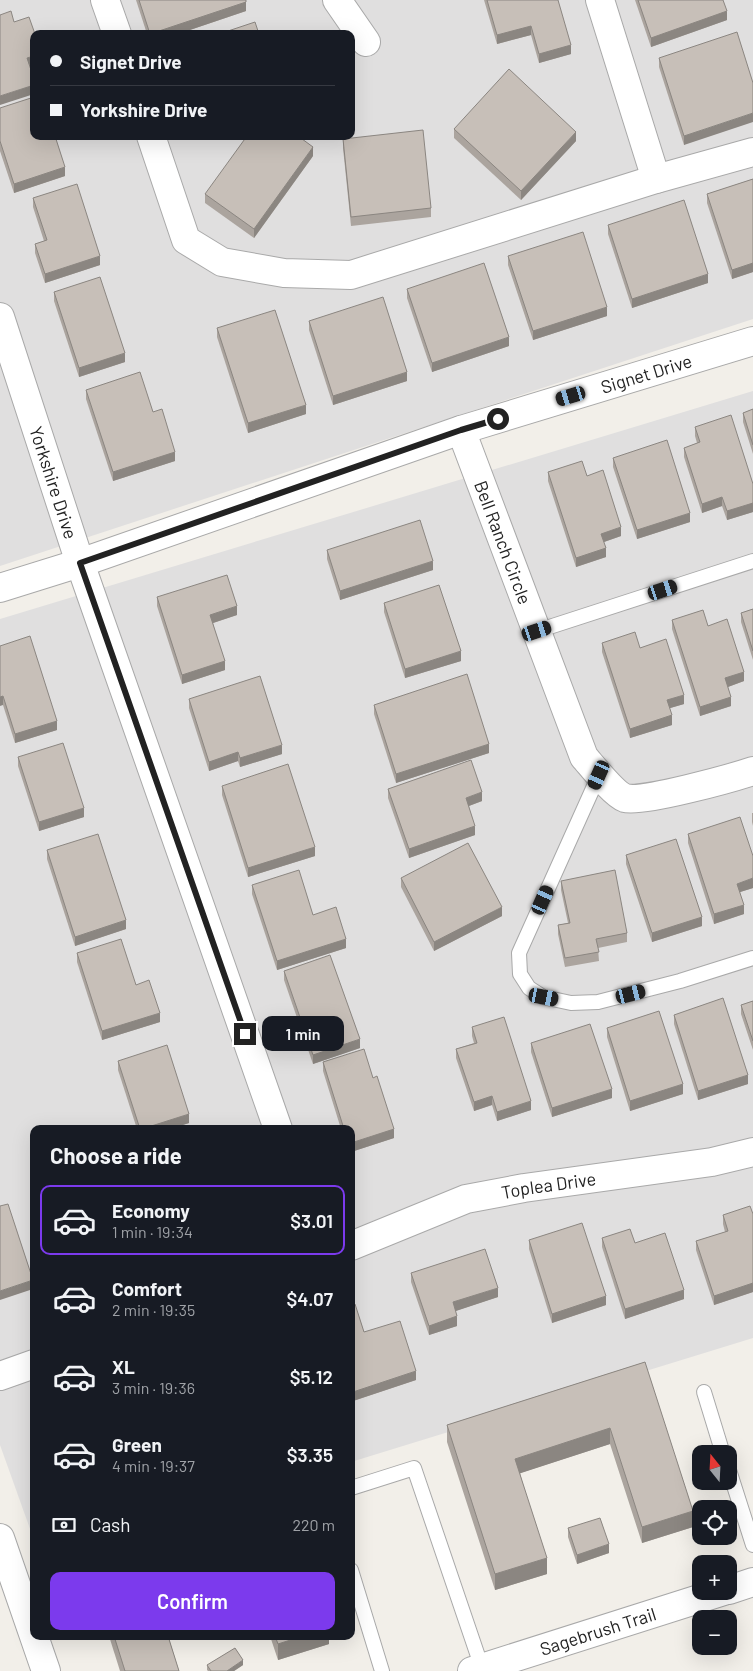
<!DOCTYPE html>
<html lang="en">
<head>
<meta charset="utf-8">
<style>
	:root { --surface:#171b24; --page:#242831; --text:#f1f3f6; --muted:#9ea1a6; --line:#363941; --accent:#7c3aed }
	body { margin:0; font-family:Barlow,sans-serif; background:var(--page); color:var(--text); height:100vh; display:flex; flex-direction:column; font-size:19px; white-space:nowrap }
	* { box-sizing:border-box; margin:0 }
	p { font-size:16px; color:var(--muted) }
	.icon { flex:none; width:28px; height:28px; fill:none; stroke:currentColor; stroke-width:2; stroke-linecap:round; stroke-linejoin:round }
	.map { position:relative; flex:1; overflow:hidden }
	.details { position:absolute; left:30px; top:1125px; width:325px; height:515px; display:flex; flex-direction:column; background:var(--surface); border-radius:10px; box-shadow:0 5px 20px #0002 }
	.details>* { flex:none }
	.guide { position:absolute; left:30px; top:30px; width:325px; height:110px; border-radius:10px; box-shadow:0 5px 20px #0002; display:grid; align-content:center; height:110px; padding:0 20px; background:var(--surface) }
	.needle { width:32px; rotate:342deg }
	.tools { position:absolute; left:692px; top:1445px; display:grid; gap:10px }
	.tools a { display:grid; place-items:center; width:45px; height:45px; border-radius:10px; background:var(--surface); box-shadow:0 5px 20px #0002; font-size:25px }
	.end { position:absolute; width:22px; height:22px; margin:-11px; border:6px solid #222; background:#fff; box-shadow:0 0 0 2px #fff }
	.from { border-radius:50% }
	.bubble { position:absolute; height:35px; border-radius:10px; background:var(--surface); box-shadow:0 5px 20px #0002; font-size:16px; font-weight:600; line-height:35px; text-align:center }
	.car { position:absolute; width:15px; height:30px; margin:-15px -8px; border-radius:6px; box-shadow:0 0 4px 1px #0007; background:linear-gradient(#222 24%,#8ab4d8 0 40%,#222 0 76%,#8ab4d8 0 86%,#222 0) }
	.guide b { display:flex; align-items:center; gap:18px; height:48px; font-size:19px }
	.guide b+b { border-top:1px solid var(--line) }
	.guide i { width:12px; height:12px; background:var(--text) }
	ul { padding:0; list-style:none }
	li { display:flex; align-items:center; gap:15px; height:70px; margin:0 10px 8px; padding:0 10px; border:2px solid transparent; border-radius:10px }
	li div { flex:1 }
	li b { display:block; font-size:19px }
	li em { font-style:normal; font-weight:600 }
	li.active { border-color:var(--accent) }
	li>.icon { width:45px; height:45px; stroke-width:1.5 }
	h2 { padding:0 20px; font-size:22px; line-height:60px }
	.pay { display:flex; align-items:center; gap:12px; height:55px; padding:0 20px; font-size:19px }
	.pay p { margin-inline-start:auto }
	.cta { display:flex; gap:10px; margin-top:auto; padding:10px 20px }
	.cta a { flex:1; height:58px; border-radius:10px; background:var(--accent); color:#fff; font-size:20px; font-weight:600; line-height:58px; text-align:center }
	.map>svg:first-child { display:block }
</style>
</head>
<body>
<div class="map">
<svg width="753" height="1671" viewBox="0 0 753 1671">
	<rect width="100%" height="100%" fill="#f2efe9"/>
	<g fill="#e0dfdf" fill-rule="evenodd">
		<path d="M0,0H753V319L0,566ZM34,34H351V136H34Z"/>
		<path d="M753,391V1338L351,1462V1129H34V1540L0,1445V619Z"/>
	</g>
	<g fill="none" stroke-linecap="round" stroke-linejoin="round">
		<defs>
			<g id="service">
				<path d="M537,631L753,561"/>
				<path d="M599,775L519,953L520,974L529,988L543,997L571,1003L598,1002L680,981L753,958"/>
				<path d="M704,1392L723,1454"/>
				<path d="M729,1470L753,1545"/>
				<path d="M351,1488L414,1468L482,1668"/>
				<path d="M351,1570L382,1671"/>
			</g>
			<g id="minor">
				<path d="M105,0L117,34"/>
				<path d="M337,0L366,42"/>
				<path d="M600,0L656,179"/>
				<path d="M151,136L186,240L222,262L284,273L351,275L656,179L753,152"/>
				<path id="s1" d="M0,317L80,563L278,1129"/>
				<path id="s2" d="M461,430L584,757C592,766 614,794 625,798C642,803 732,778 753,771"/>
				<path id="s3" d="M351,1246L466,1199L524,1188L712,1162L753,1152"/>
				<path d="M0,1376L34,1364"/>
				<path d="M729,1590L753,1582"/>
				<path id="s4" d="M472,1671L724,1591"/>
			</g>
			<g id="tertiary">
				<path id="s5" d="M0,588L80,563L461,430L753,341"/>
				<path d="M0,1538L46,1671"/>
			</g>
		</defs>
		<use href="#service" stroke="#a9a9a9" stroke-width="16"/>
		<use href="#minor" stroke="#a9a9a9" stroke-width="30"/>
		<use href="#tertiary" stroke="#a9a9a9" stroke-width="30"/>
		<use href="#service" stroke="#fff" stroke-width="14"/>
		<use href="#minor" stroke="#fff" stroke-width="28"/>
		<use href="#tertiary" stroke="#fff" stroke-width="28"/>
	</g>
	<g fill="#aba49e">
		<path d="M136,0H246V11L178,34H147Z"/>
		<path d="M484,0H558L571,54L539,63L531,35L497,44Z"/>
		<path d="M635,0H723L727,20L651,47Z"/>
		<path d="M659,58L753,83L684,145L659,67Z"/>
		<path d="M0,108L65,176L14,193L0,151Z"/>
		<path d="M454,129L576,141L521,200L454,138Z"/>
		<path d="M343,139L431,208V217L351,226L343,148Z"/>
		<path d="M313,156L254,238L205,203V194Z"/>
		<path d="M753,179V272L732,279L707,203V194Z"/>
		<path d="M33,198L100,265L45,283L35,253V244L44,241L33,207Z"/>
		<path d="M608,225L708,283L632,308L608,234Z"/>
		<path d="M508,256L607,316L533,340L508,265Z"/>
		<path d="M407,289L509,346L432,372L407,298Z"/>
		<path d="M54,292L125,362L79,377L54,301Z"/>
		<path d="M309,321L407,381L333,405L309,330Z"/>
		<path d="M217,328L306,414L248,433L217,337Z"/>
		<path d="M86,390L153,412L175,461L113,481L86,399Z"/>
		<path d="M753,409V454L743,422V413Z"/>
		<path d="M695,427L753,484V512L727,520L722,506L702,513L684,457V448L697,443L695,436Z"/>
		<path d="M613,458L690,522L637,539L613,467Z"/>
		<path d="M548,472L587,476L621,536L604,542L606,557L576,567L548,481Z"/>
		<path d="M327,550L433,570L340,600L327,559Z"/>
		<path d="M157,597L237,615L213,623L225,670L182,684L157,606Z"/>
		<path d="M384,603L461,661L405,678L384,612Z"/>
		<path d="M753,609V660L741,622V613Z"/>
		<path d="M672,620L708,626L744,681L728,687L731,706L700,716L672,629Z"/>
		<path d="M602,643L640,648L684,704L670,708L672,725L630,738L602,652Z"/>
		<path d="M0,646L57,730L15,743L3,705Z"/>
		<path d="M189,699L282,754L240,767L238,761L209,771L189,708Z"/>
		<path d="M374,705L489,753L396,783L374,714Z"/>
		<path d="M18,757L84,817L39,831L18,766Z"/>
		<path d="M222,786L315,856L248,877L222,795Z"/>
		<path d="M388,789L482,801L469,806L475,835L409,858L388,798Z"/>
		<path d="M752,813H753V826L752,822Z"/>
		<path d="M688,834L753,888L740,892L744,914L714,924L688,843Z"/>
		<path d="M47,850L126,929L75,946L47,859Z"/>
		<path d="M626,855L702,926L652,942L626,864Z"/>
		<path d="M401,878L502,916L434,951L401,887Z"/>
		<path d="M561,881L627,933V942L598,948L599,961L565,967L558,934V925L568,923L561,890Z"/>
		<path d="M252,885L313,915L346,948L277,970L252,894Z"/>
		<path d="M77,953L136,985L160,1022L102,1040L77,962Z"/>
		<path d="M284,971L360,1048L313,1064L284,980Z"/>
		<path d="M753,1001V1050L741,1014V1005Z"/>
		<path d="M674,1015L748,1084L698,1100L674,1024Z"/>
		<path d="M472,1027L531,1110L497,1121L492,1105L474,1111L456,1058V1049L474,1043L472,1036Z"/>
		<path d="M607,1028L683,1094L630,1111L607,1037Z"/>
		<path d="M531,1043L612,1098L552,1117L531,1052Z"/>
		<path d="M118,1061L189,1123L170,1129H137L118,1070Z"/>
		<path d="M323,1062L373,1078L394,1138L351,1152V1129H341L323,1071Z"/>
		<path d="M753,1214V1292L714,1305L696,1250V1241L725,1232L723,1224V1215Z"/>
		<path d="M602,1238L635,1243L684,1299L625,1319L602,1247Z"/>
		<path d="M529,1240L606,1305L552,1323L529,1249Z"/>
		<path d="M411,1273L498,1297L455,1311L457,1326L429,1335L411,1282Z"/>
		<path d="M351,1305L364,1332L416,1380L353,1401L351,1395Z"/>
		<path d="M645,1362L693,1527L642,1543L610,1444L520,1473L547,1574L495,1590L447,1442V1425Z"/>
		<path d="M568,1528L609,1553L577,1564L568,1537Z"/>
		<path d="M109,1636H168L179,1671H120Z"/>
		<path d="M270,1636H329V1644L278,1660Z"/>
		<path d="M207,1665H243L234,1671H208L207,1670Z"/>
	</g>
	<g fill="#8b8681">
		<path d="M246,2V11L178,34H150Z"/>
		<path d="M727,11V20L651,47V38Z"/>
		<path d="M531,26V35L497,44V35Z"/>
		<path d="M571,45V54L539,63V54Z"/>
		<path d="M34,56V65L27,67V58Z"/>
		<path d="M34,85V94L0,105V96Z"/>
		<path d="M753,113V122L684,145V136Z"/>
		<path d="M576,132V141L521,200V191Z"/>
		<path d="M313,147V156L254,238V229Z"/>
		<path d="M65,167V176L14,193V184Z"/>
		<path d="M100,256V265L45,283V274Z"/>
		<path d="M753,263V272L732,279V270Z"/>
		<path d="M708,274V283L632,308V299Z"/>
		<path d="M607,307V316L533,340V331Z"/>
		<path d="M509,337V346L432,372V363Z"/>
		<path d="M125,353V362L79,377V368Z"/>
		<path d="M407,372V381L333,405V396Z"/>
		<path d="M306,405V414L248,433V423Z"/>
		<path d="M175,452V461L113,481V472Z"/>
		<path d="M722,497V506L702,513V504Z"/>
		<path d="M753,503V512L727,520V511Z"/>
		<path d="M690,513V522L637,539V530Z"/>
		<path d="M621,527V536L601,543V534Z"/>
		<path d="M606,548V557L576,567V558Z"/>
		<path d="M433,561V570L340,600V591Z"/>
		<path d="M237,606V615L210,624V615Z"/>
		<path d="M461,651V661L405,678V669Z"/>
		<path d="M225,661V670L182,684V675Z"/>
		<path d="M744,672V681L725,688V678Z"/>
		<path d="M684,695V704L667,709V700Z"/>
		<path d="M3,696V705L0,706V697Z"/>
		<path d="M731,697V706L700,716V707Z"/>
		<path d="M672,715V725L630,738V729Z"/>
		<path d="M57,721V730L15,743V734Z"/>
		<path d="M489,744V753L396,783V774Z"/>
		<path d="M282,745V754L240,767V758Z"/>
		<path d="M238,752V761L209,771V762Z"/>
		<path d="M482,792V801L466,807V798Z"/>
		<path d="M84,808V817L39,831V822Z"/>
		<path d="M475,826V835L409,858V849Z"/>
		<path d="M315,847V856L248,877V868Z"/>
		<path d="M753,878V888L737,893V884Z"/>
		<path d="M744,905V914L714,924V914Z"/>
		<path d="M502,907V916L434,951V942Z"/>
		<path d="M702,917V926L652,942V933Z"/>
		<path d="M126,920V929L75,946V937Z"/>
		<path d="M346,939V948L277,970V961Z"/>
		<path d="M160,1013V1022L102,1040V1031Z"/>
		<path d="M360,1039V1048L313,1064V1055Z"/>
		<path d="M748,1075V1084L698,1100V1091Z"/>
		<path d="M683,1084V1094L630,1111V1101Z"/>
		<path d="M612,1089V1098L552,1117V1108Z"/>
		<path d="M492,1096V1105L474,1111V1102Z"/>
		<path d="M531,1101V1110L497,1121V1112Z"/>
		<path d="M189,1114V1123L170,1129H142Z"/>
		<path d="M394,1129V1138L351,1152V1143Z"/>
		<path d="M33,1280V1289L0,1300V1291Z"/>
		<path d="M753,1283V1292L714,1305V1296Z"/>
		<path d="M498,1288V1297L453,1312V1302Z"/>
		<path d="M684,1290V1299L625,1319V1309Z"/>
		<path d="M606,1296V1305L552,1323V1314Z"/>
		<path d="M457,1316V1326L429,1335V1326Z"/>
		<path d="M416,1371V1380L353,1401V1392Z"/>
		<path d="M610,1428V1444L515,1475V1459Z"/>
		<path d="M693,1511V1527L642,1543V1527Z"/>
		<path d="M609,1544V1553L577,1564V1555Z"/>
		<path d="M547,1558V1574L495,1590V1574Z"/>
		<path d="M303,1636H329V1644L278,1660V1644Z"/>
		<path d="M243,1660V1665L234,1671H227Z"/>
	</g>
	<g fill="#c7bfb8" stroke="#8b8681">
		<path d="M139,0H246V2L150,34Z"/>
		<path d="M487,0H558L571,45L539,54L531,26L497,35Z"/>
		<path d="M638,0H723L727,11L651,38Z"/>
		<path d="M11,11L14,22L29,17L35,34H34V56L27,58L34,79V85L0,96V15Z"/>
		<path d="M255,22L259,34H219Z"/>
		<path d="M737,32L753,83V113L684,136L659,58Z"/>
		<path d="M509,69L576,132L521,191L454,129Z"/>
		<path d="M34,97V136H55L65,167L14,184L0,141V108Z"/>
		<path d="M423,130L431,208L351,217L343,139Z"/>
		<path d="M247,136H298L313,147L254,229L205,194Z"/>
		<path d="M753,179V263L732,270L707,194Z"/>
		<path d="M77,184L100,256L45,274L35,244L47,240L33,198Z"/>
		<path d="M684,200L708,274L632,299L608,225Z"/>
		<path d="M583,232L607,307L533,331L508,256Z"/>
		<path d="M484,263L509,337L432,363L407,289Z"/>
		<path d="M100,277L125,353L79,368L54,292Z"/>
		<path d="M383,297L407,372L333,396L309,321Z"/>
		<path d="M275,310L306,405L248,423L217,328Z"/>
		<path d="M140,372L153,412L162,409L175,452L113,472L86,390Z"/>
		<path d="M753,409V445L743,413Z"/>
		<path d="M731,415L753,484V503L727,511L722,497L702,504L684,448L700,442L695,427Z"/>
		<path d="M667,440L690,513L637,530L613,458Z"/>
		<path d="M582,461L587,476L603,470L621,527L601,534L606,548L576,558L548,472Z"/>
		<path d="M420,520L433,561L340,591L327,550Z"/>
		<path d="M227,575L237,606L210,615L225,661L182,675L157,597Z"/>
		<path d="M439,585L461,651L405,669L384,603Z"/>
		<path d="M753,609V651L741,613Z"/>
		<path d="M703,610L708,626L727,619L744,672L725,678L731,697L700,707L672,620Z"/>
		<path d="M635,632L640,648L666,639L684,695L667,700L672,715L630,729L602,643Z"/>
		<path d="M30,636L57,721L15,734L3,696L0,697V646Z"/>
		<path d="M467,674L489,744L396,774L374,705Z"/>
		<path d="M260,676L282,745L240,758L238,752L209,762L189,699Z"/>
		<path d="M63,743L84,808L39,822L18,757Z"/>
		<path d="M471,760L482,792L466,798L475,826L409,849L388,789Z"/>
		<path d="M288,764L315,847L248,868L222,786Z"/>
		<path d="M740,817L753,856V878L737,884L744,905L714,914L688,834Z"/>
		<path d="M98,834L126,920L75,937L47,850Z"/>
		<path d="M676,839L702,917L652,933L626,855Z"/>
		<path d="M468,843L502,907L434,942L401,878Z"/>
		<path d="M299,870L313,915L336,907L346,939L277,961L252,885Z"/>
		<path d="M615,870L627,933L596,939L599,952L565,958L558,925L570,923L561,881Z"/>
		<path d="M121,939L136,985L149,980L160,1013L102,1031L77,953Z"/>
		<path d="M330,955L360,1039L313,1055L284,971Z"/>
		<path d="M723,998L748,1075L698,1091L674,1015Z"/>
		<path d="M753,1001V1041L741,1005Z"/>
		<path d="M659,1011L683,1084L630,1101L607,1028Z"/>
		<path d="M504,1017L531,1101L497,1112L492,1096L474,1102L456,1049L477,1043L472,1027Z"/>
		<path d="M590,1024L612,1089L552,1108L531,1043Z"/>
		<path d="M167,1045L189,1114L142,1129H140L118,1061Z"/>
		<path d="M364,1049L373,1078L377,1076L394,1129L351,1143V1129H344L323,1062Z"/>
		<path d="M8,1204L33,1280L0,1291V1206Z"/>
		<path d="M750,1206L753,1214V1283L714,1296L696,1241L728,1231L723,1215Z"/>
		<path d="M582,1223L606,1296L552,1314L529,1240Z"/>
		<path d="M630,1229L635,1243L665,1233L684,1290L625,1309L602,1238Z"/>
		<path d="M485,1249L498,1288L453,1302L457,1316L429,1326L411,1273Z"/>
		<path d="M355,1304L364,1332L400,1321L416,1371L353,1392L351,1386V1305Z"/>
		<path d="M645,1362L693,1511L642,1527L610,1428L515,1459L547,1558L495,1574L447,1425Z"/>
		<path d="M600,1518L609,1544L577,1555L568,1528Z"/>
		<path d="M114,1636H168L179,1671H125Z"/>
		<path d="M275,1636H303L278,1644Z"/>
		<path d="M235,1648L243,1660L227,1671H211L207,1665Z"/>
	</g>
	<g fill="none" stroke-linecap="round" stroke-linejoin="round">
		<path stroke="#222" stroke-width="6" d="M245,1034L80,563L461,430L498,419"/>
	</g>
	<g text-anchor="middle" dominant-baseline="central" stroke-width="4" stroke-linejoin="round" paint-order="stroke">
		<g font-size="18" fill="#222" stroke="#fff">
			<text stroke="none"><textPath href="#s5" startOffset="681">Signet Drive</textPath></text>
			<text stroke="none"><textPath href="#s1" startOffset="174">Yorkshire Drive</textPath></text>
			<text stroke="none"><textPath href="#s2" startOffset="120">Bell Ranch Circle</textPath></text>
			<text stroke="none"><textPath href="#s3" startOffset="208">Toplea Drive</textPath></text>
			<text stroke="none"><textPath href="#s4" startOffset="132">Sagebrush Trail</textPath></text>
		</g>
	</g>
</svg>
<div class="tools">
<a><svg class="needle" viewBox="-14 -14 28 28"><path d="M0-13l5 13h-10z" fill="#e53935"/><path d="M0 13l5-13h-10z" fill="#9ea1a6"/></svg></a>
<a><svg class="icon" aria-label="locate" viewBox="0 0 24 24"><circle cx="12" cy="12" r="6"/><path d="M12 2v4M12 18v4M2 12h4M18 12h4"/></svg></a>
<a>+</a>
<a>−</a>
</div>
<i class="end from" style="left:498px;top:419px"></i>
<i class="end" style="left:245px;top:1034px"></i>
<div class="bubble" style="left:262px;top:1016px;width:82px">1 min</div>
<i class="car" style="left:571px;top:396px;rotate:253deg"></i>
<i class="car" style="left:663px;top:590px;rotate:72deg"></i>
<i class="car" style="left:537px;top:631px;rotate:72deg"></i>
<i class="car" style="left:599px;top:775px;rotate:204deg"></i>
<i class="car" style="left:543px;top:900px;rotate:24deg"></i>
<i class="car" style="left:631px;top:994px;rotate:76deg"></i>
<i class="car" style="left:544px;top:997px;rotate:101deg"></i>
<div class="guide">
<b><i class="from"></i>Signet Drive</b>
<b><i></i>Yorkshire Drive</b>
</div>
<section class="details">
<h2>Choose a ride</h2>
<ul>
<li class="active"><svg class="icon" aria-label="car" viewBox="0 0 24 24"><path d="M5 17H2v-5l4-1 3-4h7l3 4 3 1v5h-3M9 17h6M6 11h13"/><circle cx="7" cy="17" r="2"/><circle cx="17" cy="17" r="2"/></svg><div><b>Economy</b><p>1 min · 19:34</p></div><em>$3.01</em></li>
<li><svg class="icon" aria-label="car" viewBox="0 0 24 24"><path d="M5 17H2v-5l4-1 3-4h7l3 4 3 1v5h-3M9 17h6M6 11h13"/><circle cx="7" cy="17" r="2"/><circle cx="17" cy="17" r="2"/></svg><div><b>Comfort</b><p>2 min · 19:35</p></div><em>$4.07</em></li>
<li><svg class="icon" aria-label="car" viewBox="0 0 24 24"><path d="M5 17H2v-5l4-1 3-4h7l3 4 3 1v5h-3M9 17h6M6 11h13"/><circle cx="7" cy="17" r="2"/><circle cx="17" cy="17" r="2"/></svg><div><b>XL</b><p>3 min · 19:36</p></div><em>$5.12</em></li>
<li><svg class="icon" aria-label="car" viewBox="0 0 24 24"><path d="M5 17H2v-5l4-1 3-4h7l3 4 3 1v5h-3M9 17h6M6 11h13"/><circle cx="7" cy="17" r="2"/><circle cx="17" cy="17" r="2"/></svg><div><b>Green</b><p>4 min · 19:37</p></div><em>$3.35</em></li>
</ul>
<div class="pay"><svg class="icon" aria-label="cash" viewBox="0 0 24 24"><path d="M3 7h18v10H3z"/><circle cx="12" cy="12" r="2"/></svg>Cash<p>220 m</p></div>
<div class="cta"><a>Confirm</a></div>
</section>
</div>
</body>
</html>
